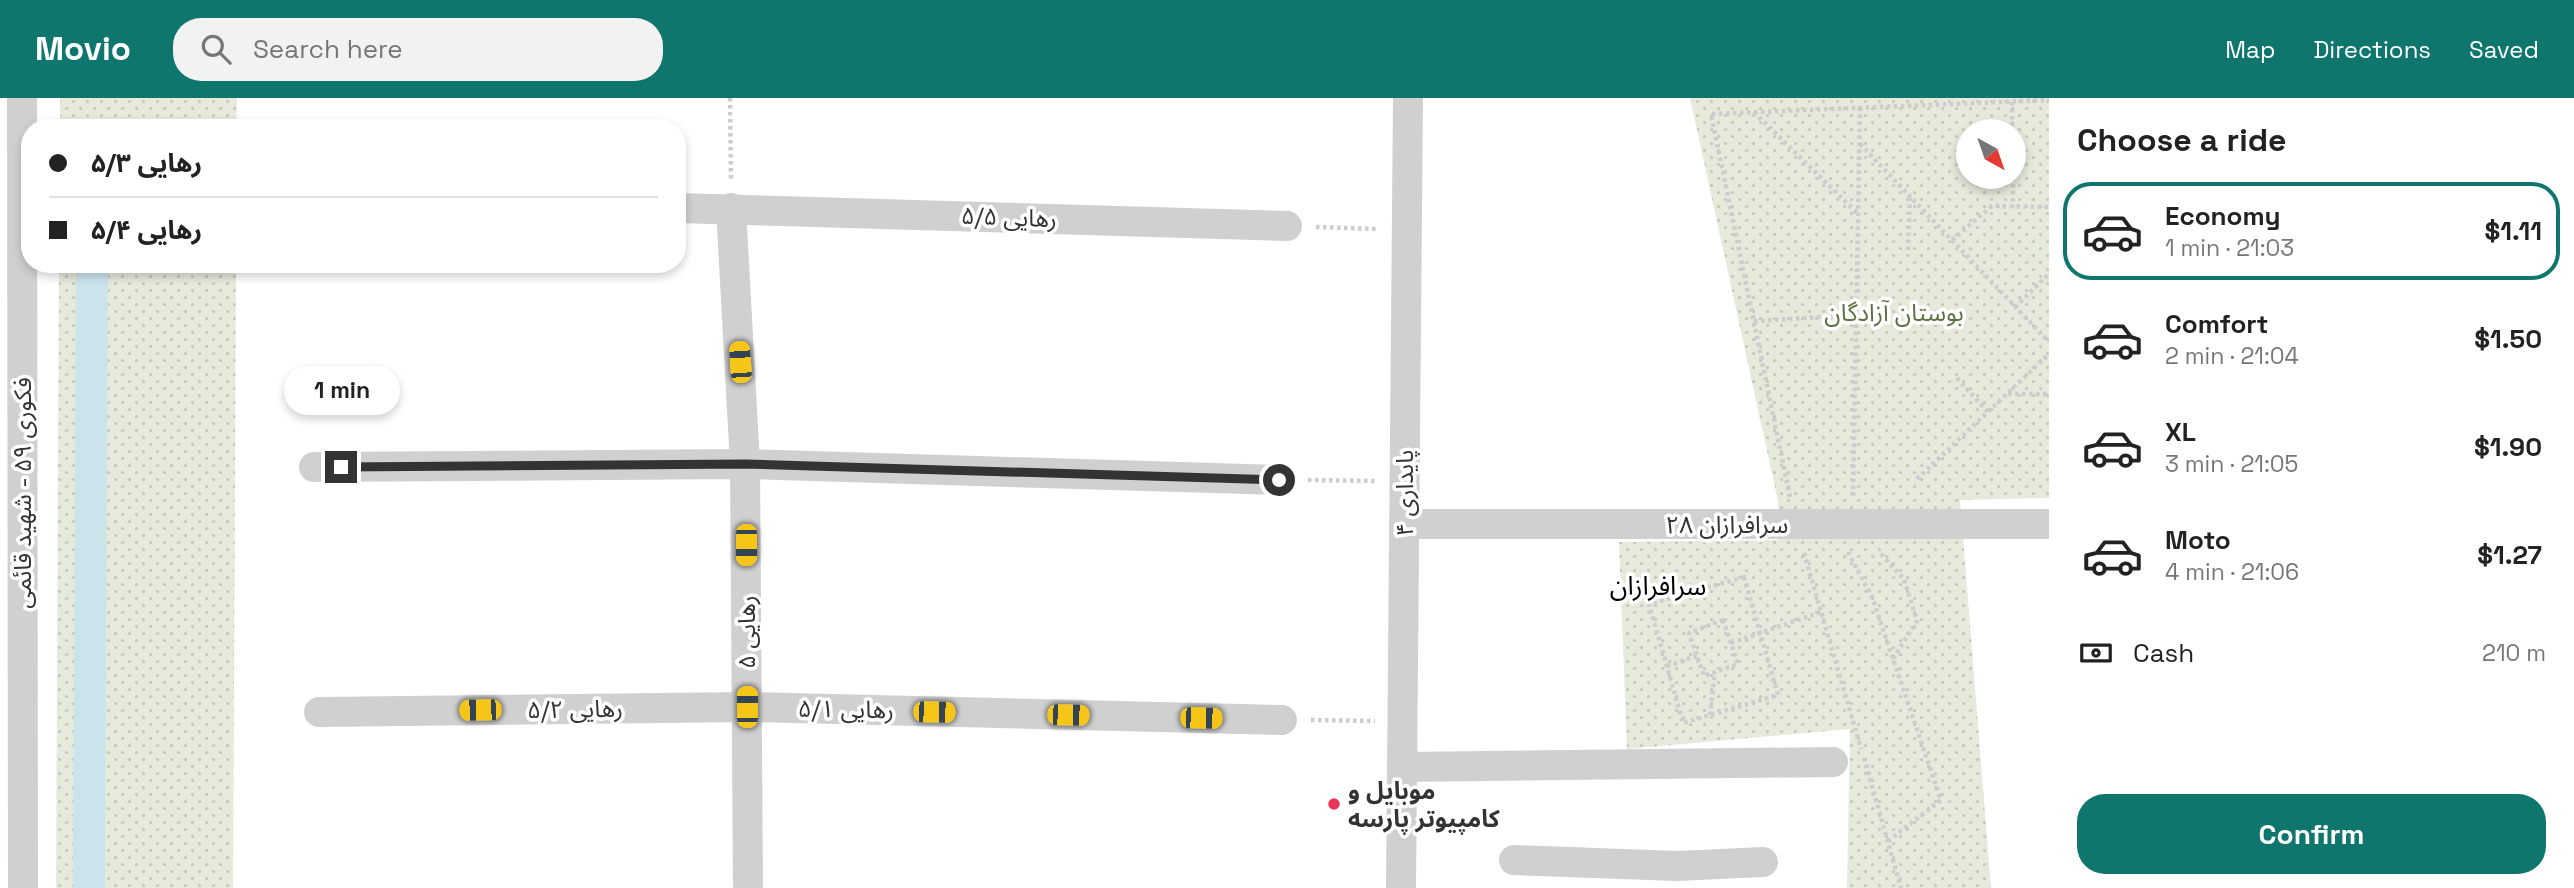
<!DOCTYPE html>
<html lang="en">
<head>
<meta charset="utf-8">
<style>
	:root { --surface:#fff; --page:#f2f2f2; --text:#222; --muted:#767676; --line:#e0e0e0; --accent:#0f766e }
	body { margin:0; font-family:"Space Grotesk","Noto Sans Arabic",sans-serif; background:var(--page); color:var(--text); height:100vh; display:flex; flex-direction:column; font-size:26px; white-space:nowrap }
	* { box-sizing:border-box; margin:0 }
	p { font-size:23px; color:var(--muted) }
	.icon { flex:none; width:38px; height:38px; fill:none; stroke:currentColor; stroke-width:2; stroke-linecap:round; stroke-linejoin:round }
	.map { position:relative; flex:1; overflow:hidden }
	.side { display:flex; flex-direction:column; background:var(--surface); width:525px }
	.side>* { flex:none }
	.guide { position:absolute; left:21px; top:21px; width:665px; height:154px; border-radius:28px; box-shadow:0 4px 10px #0003; display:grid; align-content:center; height:154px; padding:0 28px; background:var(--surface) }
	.needle { width:46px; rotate:140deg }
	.controls { position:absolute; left:1956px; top:21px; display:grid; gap:14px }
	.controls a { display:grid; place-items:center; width:70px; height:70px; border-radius:50%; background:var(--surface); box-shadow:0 4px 10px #0003; font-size:35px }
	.end { position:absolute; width:32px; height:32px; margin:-16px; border:9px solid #333; background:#fff; box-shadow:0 0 0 4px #fff }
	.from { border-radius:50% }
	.bubble { position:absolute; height:49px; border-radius:24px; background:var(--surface); box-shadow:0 4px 10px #0003; font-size:23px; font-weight:800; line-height:49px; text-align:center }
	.car { position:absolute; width:21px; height:42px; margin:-21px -10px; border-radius:9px; box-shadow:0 0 5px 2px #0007; background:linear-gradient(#f5c518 24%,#345 0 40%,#f5c518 0 76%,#345 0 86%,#f5c518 0) }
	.guide b { display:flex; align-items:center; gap:24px; height:66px; font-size:26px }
	.guide b+b { border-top:2px solid var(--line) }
	.guide i { width:18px; height:18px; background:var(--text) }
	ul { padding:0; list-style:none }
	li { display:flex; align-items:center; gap:21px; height:98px; margin:0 14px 10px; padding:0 14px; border:4px solid transparent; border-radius:28px }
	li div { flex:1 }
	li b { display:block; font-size:26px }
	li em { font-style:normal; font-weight:800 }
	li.on { border-color:var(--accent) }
	li>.icon { width:63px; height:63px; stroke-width:1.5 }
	h2 { padding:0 28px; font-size:32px; line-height:84px }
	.pay { display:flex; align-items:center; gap:18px; height:77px; padding:0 28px; font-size:26px }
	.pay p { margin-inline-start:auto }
	.cta { display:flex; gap:14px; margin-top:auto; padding:14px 28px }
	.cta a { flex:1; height:80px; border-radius:28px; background:var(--accent); color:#fff; font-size:28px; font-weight:800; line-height:80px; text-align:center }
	header { display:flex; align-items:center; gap:42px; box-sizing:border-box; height:98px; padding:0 35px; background:var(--accent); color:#fff }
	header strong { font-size:33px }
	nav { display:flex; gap:38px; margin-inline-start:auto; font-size:24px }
	.search { width:490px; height:63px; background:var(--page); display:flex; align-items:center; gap:18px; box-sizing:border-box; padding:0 24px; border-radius:28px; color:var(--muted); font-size:26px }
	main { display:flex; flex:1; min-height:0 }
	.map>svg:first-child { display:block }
</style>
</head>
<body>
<header>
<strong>Movio</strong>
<div class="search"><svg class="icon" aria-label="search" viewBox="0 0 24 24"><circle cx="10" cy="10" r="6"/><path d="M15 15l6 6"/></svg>Search here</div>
<nav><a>Map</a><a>Directions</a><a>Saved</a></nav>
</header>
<main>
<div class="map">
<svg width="2049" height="790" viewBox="0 0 2049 790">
	<defs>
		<pattern id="grass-dots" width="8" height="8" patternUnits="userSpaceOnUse" patternTransform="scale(1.75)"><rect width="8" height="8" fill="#e5eadb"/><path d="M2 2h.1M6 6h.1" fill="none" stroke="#c5c9bc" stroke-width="1.8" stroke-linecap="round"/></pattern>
	</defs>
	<rect width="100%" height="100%" fill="#fff"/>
	<g fill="url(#grass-dots)" fill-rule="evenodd">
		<path d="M60,0H237L236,30H60Z"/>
		<path d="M1690,0H2049V400L1960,402L1991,790H1847L1850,631L1627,651L1619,444L1778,442V403ZM1969,33H2014V79H1969Z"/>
		<path d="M59,166H236L233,790H56Z"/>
	</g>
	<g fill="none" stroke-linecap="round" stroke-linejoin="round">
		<path stroke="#cbe4ec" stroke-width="32" d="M89,790L92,166"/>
		<g stroke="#cdcdcd" stroke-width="4.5" stroke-dasharray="3.5 3.5" stroke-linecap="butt">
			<path d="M730,0L731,82"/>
			<path d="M2012,4V33"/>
			<path d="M1754,14L1857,115"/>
			<path d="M1860,46L2049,244"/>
			<path d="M2013,79V108"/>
			<path d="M1316,129L1377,131"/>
			<path d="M1952,142L1992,108L2049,109"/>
			<path d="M1908,152L1910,98"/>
			<path d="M2015,209L2049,176"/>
			<path d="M1754,223L1856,217"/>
			<path d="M1957,280L1988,314"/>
			<path d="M2008,296H2049"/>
			<path d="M1917,381L2049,256"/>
			<path d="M1308,382L1376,383"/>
			<path d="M1853,398L1860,10"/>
			<path d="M1790,399L1711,16L2049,2"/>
			<path d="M1848,454L1872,499L1941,702L1888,743"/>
			<path d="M1804,455L1861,651"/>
			<path d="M1881,456L1904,481L1917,523L1892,562"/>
			<path d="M1744,479L1778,597L1683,625L1649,506Z"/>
			<path d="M1723,522L1738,566L1704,578L1689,535Z"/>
			<path d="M1731,545L1821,514"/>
			<path d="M1667,568L1697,558"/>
			<path d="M1710,617L1715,574"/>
			<path d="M1311,622L1375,623"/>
			<path d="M1864,660L1901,790"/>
		</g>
		<g stroke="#d0d0d0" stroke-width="30">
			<path d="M22,0L23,790"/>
			<path d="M677,110L1287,128"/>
			<path d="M731,110L745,366L748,790"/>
			<path d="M314,369L745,366L1279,382"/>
			<path d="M1404,426H2049"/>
			<path d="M319,614L747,609L1282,622"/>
			<path d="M1402,669L1833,664"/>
			<path d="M1514,762L1677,768L1763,764"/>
			<path d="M1401,790L1408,0"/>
		</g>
	</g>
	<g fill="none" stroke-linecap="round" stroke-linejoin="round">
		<path stroke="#333" stroke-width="9" d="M341,369L746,366L1279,382"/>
	</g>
	<circle fill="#e93659" stroke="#fff" stroke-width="2.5" cx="1334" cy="706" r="7"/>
	<g text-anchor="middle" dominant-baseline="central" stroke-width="7" stroke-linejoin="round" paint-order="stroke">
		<g font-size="24" fill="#333" stroke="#fff">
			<text transform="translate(1009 119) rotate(2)">رهایی ۵/۵</text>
			<text transform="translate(22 395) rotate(-90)">فکوری ۵۹ - شهید قائمی</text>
			<text transform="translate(1404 395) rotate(-90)">پایداری ۴</text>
			<text x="1727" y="426">سرافرازان ۲۸</text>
			<text transform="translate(746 534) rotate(-90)">رهایی ۵</text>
			<text transform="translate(575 611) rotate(-1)">رهایی ۵/۲</text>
			<text transform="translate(846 611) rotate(1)">رهایی ۵/۱</text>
		</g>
		<g font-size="24" fill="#5c713e" stroke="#fff">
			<text x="1894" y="214">بوستان آزادگان</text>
		</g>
		<g font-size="24" font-weight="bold" fill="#333" stroke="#fff" text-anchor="start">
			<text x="1348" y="692">موبایل و<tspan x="1348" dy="28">کامپیوتر پارسه</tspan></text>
		</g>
		<g font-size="26" fill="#000" stroke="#fff">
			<text x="1658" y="488">سرافرازان</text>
		</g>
	</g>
</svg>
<div class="controls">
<a><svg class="needle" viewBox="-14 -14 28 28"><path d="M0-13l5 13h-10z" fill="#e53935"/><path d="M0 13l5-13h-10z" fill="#767676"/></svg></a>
</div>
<i class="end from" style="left:1279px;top:382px"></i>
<i class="end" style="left:341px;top:369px"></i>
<div class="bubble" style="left:284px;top:268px;width:116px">1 min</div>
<i class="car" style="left:740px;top:264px;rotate:356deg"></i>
<i class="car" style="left:746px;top:447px;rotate:180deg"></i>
<i class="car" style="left:747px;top:609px;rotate:0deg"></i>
<i class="car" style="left:480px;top:612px;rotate:269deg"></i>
<i class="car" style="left:934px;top:614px;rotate:91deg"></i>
<i class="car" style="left:1068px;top:617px;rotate:91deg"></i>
<i class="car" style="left:1201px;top:620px;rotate:91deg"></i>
<div class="guide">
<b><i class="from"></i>رهایی ۵/۳</b>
<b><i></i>رهایی ۵/۴</b>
</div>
</div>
<section class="side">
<h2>Choose a ride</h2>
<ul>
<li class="on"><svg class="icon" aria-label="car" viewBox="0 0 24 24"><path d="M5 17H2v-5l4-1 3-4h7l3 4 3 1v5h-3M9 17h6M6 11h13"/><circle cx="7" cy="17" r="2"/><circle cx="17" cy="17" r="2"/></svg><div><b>Economy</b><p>1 min · 21:03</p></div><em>$1.11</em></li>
<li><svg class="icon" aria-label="car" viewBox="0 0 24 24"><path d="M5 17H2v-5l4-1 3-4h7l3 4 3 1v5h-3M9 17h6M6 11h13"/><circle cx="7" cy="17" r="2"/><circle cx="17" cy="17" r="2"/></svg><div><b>Comfort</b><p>2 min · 21:04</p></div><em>$1.50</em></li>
<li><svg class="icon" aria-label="car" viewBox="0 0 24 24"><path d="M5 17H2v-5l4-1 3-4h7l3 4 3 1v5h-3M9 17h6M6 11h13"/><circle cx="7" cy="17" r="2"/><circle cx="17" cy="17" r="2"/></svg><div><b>XL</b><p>3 min · 21:05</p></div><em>$1.90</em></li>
<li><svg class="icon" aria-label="car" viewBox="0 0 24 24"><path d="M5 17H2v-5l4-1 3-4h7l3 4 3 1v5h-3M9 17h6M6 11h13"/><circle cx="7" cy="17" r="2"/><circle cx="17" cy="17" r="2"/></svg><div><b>Moto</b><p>4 min · 21:06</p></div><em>$1.27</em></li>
</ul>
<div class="pay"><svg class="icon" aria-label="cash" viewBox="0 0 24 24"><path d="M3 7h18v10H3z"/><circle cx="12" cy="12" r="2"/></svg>Cash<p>210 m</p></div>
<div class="cta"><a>Confirm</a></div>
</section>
</main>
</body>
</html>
